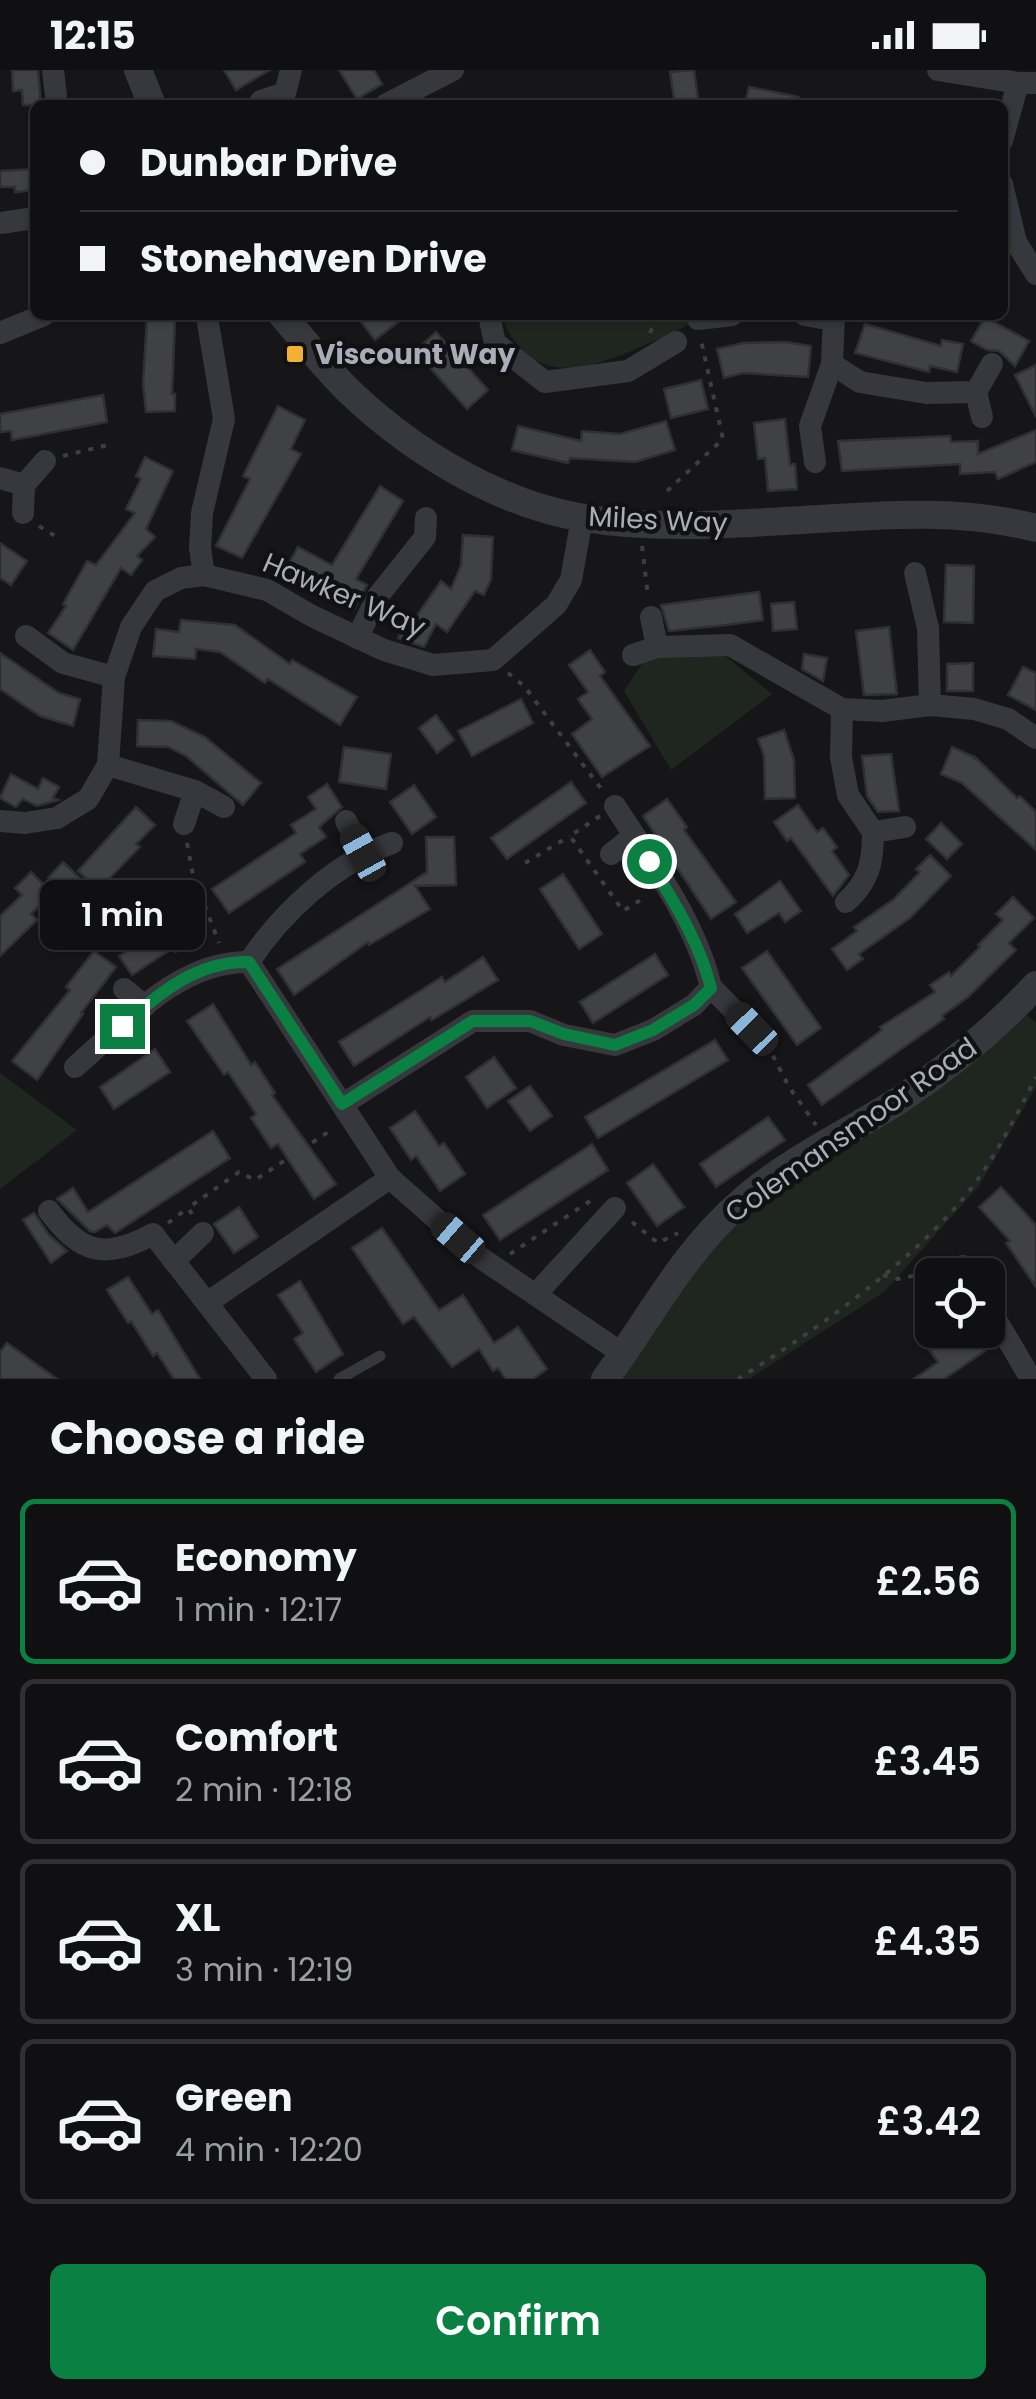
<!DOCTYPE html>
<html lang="en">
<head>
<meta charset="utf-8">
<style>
	:root { --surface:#101012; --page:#19191b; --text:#f1f3f6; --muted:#9c9d9f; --line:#303032; --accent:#0b8043 }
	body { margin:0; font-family:Poppins,sans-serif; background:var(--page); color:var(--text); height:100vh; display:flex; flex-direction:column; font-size:38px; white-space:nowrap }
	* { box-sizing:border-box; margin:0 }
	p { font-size:32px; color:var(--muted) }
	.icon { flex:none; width:55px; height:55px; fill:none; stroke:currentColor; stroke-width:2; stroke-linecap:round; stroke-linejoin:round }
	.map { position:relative; height:1309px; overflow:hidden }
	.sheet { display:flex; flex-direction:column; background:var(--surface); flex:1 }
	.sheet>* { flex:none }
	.guide { position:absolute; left:30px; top:30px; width:978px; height:220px; border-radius:15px; box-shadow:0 2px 8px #0004,0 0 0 2px var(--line); display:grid; align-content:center; height:220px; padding:0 50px; background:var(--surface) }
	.fabs { position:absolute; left:915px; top:1188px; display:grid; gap:20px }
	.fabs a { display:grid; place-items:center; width:90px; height:90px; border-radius:15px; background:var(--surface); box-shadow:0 2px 8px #0004,0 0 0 2px var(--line); font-size:50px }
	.end { position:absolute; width:45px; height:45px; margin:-22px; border:12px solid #0b8043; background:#fff; box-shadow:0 0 0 5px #fff }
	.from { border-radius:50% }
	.bubble { position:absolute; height:70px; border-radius:15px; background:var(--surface); box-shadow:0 2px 8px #0004,0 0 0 2px var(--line); font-size:32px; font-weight:600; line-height:70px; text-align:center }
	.car { position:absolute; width:30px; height:60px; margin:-30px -15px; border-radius:12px; box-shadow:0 0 8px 2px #0007; background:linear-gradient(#222 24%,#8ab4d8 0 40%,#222 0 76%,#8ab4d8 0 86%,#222 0) }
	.guide b { display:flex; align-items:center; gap:35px; height:95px; font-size:38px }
	.guide b+b { border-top:2px solid var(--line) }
	.guide i { width:25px; height:25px; background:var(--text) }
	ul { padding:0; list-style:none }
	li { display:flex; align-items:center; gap:30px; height:165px; margin:0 20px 15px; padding:0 30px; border:5px solid var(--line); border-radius:15px }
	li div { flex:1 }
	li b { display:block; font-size:38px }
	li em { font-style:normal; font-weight:600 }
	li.selected { border-color:var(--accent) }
	li>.icon { width:90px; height:90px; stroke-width:1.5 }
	h2 { padding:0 50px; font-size:45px; line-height:120px }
	.action { display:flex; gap:20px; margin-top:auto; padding:20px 50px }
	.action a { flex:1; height:115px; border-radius:15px; background:var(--accent); color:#fff; font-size:40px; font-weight:600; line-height:115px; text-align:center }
	.status { display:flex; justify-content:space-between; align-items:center; height:70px; padding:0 50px; background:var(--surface); direction:ltr }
	.status svg { height:28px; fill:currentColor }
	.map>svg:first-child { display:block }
</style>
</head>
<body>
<div class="status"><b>12:15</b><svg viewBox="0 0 49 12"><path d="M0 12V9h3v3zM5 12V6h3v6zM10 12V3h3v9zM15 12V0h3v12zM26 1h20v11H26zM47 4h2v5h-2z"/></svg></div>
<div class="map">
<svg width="1036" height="1309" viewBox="0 0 1036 1309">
	<rect width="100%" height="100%" fill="#161618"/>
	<g fill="#1e261f">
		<path d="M501,245H701C682,261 661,268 638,278C582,303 527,315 501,245Z"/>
		<path d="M719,581L772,624L671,700L624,621L645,589Z"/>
		<path d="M1023,942L1036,953V1017L979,1116L884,1222L749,1309H613L729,1155Z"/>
		<path d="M0,1003L77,1060L0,1119Z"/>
	</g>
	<g fill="#404145" stroke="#303034" stroke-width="2.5">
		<path d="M12,0H38L41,35H23L22,20L13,21Z"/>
		<path d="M224,0H270L236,20Z"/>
		<path d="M339,0H374L382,14L357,29Z"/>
		<path d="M694,0L699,35H675L670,2Z"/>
		<path d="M749,17L799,27L798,35H745Z"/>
		<path d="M35,99V120L15,122V117H0V101Z"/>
		<path d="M356,245H407L375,270Z"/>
		<path d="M985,247L1029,271L1015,296L999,281L987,280L971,271Z"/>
		<path d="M147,248L175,249L172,324H175V341L146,342L143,314Z"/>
		<path d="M865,254L941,276L942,270L963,274L957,302L930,296L929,302L855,283Z"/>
		<path d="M436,262L488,320L467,339L415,281Z"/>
		<path d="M785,272L811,276L808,307L743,303L724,308L717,279L743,273Z"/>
		<path d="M1036,295V347L1015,305Z"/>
		<path d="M701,310L708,339L671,348L664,319Z"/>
		<path d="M103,325L107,352L12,370L11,361L0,362V344Z"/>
		<path d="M278,336L305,350L291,379L301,384L242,488L216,476L250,409L243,406Z"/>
		<path d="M785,349L790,395L795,394L797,419L768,421L765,388L758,389L754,353Z"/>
		<path d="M666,351L675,380L635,392L570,388L568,393L512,380L518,356L581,371L582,361L620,364Z"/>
		<path d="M1036,360V392L998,409L995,402L960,404V394L842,401L838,371L950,366L951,372L978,371V384Z"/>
		<path d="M145,387L173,401L146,459L155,467L137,486L142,490L131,505L121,498L73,580L48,563L66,536L63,534L87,491L96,495L135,443L126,439L141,409L136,406Z"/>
		<path d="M380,416L403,431L356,509L367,515L353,541L285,500L298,477L332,495Z"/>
		<path d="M463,465L493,467L491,509L484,525L475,521L447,562L436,554L424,577L398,568L408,548L413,551L441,511L451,519L461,495Z"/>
		<path d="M0,473L27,491L11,515L0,508Z"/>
		<path d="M946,495L974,496L973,553L944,552Z"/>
		<path d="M759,522L763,550L726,555L669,561L661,535Z"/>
		<path d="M794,532L797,559L773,561L771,534Z"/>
		<path d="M181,550L235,555L290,594L292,590L357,627L340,655L268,609L265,613L220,582L196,579L195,589L153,586L156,559L179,562Z"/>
		<path d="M889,557L897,624L864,625L856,561Z"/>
		<path d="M590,580L605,602L600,606L650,676L602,707L572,664L592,649L578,629L588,622L569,595Z"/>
		<path d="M0,583L59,623L80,629L73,656L40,646L0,619Z"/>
		<path d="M804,584L827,588L823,611L802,599Z"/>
		<path d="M973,593V621H947V594Z"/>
		<path d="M1023,597L1036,603V640L1008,625Z"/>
		<path d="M521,629L533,653L472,686L458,661Z"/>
		<path d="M436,645L454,670L437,683L419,658Z"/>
		<path d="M138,650L171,651L205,667L261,713L243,735L186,686L168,677L137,676Z"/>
		<path d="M784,660L794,690L795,728L765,729L764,686L758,669Z"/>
		<path d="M344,677L391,684L386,719L339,712Z"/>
		<path d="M952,677L974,687V690L975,687L1017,728L1020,726L1036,742V780L962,713L941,704Z"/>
		<path d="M891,684L899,741L878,742L867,726L862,686Z"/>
		<path d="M11,704L38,719L43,708L59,717L53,728L58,730L37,736L23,729L16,737L0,728Z"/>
		<path d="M571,712L586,733L507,789L491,768Z"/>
		<path d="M327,714L342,737L319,757L326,767L300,784L305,792L229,843L212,819L296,763L291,755L316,739L308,727Z"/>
		<path d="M414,715L436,747L412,764L390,732Z"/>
		<path d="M667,729L687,757L684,760L736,832L711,849L643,746Z"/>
		<path d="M798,735L817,762L823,758L837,777L832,781L849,805L833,826L791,768L787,771L774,752Z"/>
		<path d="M136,737L155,755L136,774L140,777L98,820L78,801Z"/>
		<path d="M941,753L962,774L947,789L926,769Z"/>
		<path d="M426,767H454L456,815L415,816L430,839L369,875L368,872L294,925L277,899L427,802Z"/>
		<path d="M930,785L951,806L910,848L859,884L863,889L847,900L832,879L857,861L854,857L894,829L920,802L916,799Z"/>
		<path d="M63,792L86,814L70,829L48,808Z"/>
		<path d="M31,802L52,823L31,844L37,850L0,886V846L22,825L15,818Z"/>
		<path d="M563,804L602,864L579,879L540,819Z"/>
		<path d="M780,811L801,841L785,852L779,843L747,863L735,844Z"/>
		<path d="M1013,827L1034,848L1009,873L1016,880L968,927L942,946L944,949L822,1035L808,1015L882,960L880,957L935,922L930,915L949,902L951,906L980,877L978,875L1003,850L996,844Z"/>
		<path d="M187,850L198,867L175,882L173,878L132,905L119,886L157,862L160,867Z"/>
		<path d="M94,881L116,897L81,943L83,944L37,1010L12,991L70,920L66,917Z"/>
		<path d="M767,881L821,958L797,975L742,898Z"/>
		<path d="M655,884L668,905L593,953L580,932Z"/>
		<path d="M483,887L498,910L432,950L430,947L354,996L339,972L442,907L445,912Z"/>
		<path d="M213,934L251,995L255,992L275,1023L272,1025L336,1114L314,1129L278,1074L271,1078L251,1048L256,1044L228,1002L224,1005L187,951Z"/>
		<path d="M715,970L728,990L598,1068L585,1047Z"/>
		<path d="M155,979L170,1002L114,1039L100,1017Z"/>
		<path d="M494,987L516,1018L487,1038L466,1007Z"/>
		<path d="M530,1016L552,1046L530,1061L508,1031Z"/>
		<path d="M415,1041L439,1076L444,1073L465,1104L440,1121L416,1086L411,1090L390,1058Z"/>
		<path d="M768,1047L785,1070L716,1117L700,1094Z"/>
		<path d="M213,1061L230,1088L115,1163L107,1155L95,1162L90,1161L57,1129L73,1118L88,1142Z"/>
		<path d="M592,1074L608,1100L500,1170L483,1145Z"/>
		<path d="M653,1094L684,1137L657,1156L627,1113Z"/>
		<path d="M1001,1117L1036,1155V1217L1006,1173L1010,1171L979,1137Z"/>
		<path d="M239,1137L258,1167L234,1183L214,1154Z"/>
		<path d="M34,1143L49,1165L67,1181L51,1193L23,1150Z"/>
		<path d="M382,1158L439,1240L463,1225L494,1273L518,1257L547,1299L533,1309H506L498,1298L493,1301L479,1279L452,1297L414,1247L403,1254L352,1178Z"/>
		<path d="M128,1207L152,1244L158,1240L200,1309H174L157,1283L153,1286L131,1251L128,1253L107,1220Z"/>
		<path d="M300,1211L343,1284L316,1302L294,1269L303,1263L278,1225Z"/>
		<path d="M960,1260H970L985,1281L944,1309H914L938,1292L930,1281Z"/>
		<path d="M7,1273L21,1283L57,1309H0V1282Z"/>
	</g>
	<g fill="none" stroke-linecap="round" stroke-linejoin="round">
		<g stroke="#3d3f44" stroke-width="4" stroke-dasharray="5 8" stroke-linecap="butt">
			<path d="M650,263L658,245"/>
			<path d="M63,386L112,374"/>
			<path d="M667,421L723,369L701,270"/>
			<path d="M39,456L60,469"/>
			<path d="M642,476L648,526"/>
			<path d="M508,603L524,616L602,720"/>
			<path d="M600,746L570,766L623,841L647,826"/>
			<path d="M187,773L193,805L219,873"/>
			<path d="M525,793L570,766"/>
			<path d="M767,974L789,1017L816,1055"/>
			<path d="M192,1144L188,1138L239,1102L255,1110L333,1059"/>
			<path d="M632,1152L658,1173L678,1163"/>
			<path d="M168,1153L188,1138"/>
			<path d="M510,1184L590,1131"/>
			<path d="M883,1205L898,1209L942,1200"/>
			<path d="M738,1309C810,1264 898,1202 955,1138C989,1100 1013,1052 1036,1007"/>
		</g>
		<path stroke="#37383d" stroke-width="11" d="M339,1309L380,1286"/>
		<g stroke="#37383d" stroke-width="22">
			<path d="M53,0L56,26"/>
			<path d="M938,0L1018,13H1036"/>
			<path d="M261,31L285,23L291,0"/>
			<path d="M385,35L453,0"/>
			<path d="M1002,71L1018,13"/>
			<path d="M1002,114L1016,172L1036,204"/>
			<path d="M0,153L35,148"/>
			<path d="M489,245L495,273L545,312L628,301L676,272"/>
			<path d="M805,245L832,250"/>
			<path d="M834,245L832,294L860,312L926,323L976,322L992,294"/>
			<path d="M698,249L732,245"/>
			<path d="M0,263L44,245"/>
			<path d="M976,322L982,347"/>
			<path d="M815,392L810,356L832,294"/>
			<path d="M0,408L24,415L45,391"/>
			<path d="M23,443L24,415"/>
			<path d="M915,503L928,558L930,635"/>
			<path d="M204,505L200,478L202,443L224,349L208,253"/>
			<path d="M651,547L657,577L730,575L842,639L882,641L930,635L974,639L1008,649L1036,668"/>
			<path d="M26,566L63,593L114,607"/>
			<path d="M357,568L378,526L425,467L426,448"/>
			<path d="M633,585L657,577"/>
			<path d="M842,639L841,687L848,725L873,762L905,757"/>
			<path d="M108,695L195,721L224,737"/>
			<path d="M0,751L25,753L57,748L88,729L108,695L114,607L131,557L155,521L181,508L204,505L267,520L312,546L384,580L433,595L493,590L556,535L571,510L582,448"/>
			<path d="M346,751L363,783"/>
			<path d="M184,754L195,721"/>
			<path d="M611,784L634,766"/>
			<path d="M846,832C869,811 873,793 873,762"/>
			<path d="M249,892C282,842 335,793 392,773"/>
			<path d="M711,917L752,959"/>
			<path d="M124,919L145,936"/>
			<path d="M75,997C126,953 178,891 249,892L390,1108L478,1186L623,1284"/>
			<path d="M343,1034L473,951H530L564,965L615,975L653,960L694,935L711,917C695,851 652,793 615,736"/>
			<path d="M49,1141C81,1184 105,1190 153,1164L266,1309"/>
			<path d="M174,1191L203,1163"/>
			<path d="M963,1196L969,1205"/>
			<path d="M536,1224L615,1138"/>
			<path d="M207,1233L390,1108"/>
			<path d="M988,1236L1031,1309"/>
		</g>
		<g stroke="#37383d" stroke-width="28">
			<path d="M138,0L152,35"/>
			<path d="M282,245C305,271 327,301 353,325C415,383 499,434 584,448C656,460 730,454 803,450C881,445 959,438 1036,458"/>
			<path d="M605,1309C649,1250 683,1182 740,1133C788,1090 848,1063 901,1029C950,996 996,958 1036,915"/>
		</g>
	</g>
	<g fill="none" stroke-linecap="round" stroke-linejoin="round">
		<path stroke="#0b8043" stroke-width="12" d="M122,956C160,923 196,891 249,892L342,1034L473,951H530L564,964L615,975L653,960L694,935L711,918C699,871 674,832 649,791"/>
	</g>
	<rect fill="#f2b134" stroke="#111113" stroke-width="4" x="285" y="274" width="20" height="20" rx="5"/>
	<g text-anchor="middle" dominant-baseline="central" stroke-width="9" stroke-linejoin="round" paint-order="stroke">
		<g font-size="28" font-weight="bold" fill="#a8adb8" stroke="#111113" text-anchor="start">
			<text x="315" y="284">Viscount Way</text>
		</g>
		<g font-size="28" fill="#a8adb8" stroke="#111113">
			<text transform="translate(658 450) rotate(3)">Miles Way</text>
			<text transform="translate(344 525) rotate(23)">Hawker Way</text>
			<text transform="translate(851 1060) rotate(-35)">Colemansmoor Road</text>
		</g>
	</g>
</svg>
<div class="fabs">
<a><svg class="icon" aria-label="locate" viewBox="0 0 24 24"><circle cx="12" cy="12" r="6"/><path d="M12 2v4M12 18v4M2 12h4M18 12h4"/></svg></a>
</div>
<i class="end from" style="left:649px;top:791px"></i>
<i class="end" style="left:122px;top:956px"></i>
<div class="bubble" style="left:40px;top:810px;width:165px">1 min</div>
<i class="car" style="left:363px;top:783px;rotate:331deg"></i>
<i class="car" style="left:752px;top:959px;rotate:316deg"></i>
<i class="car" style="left:458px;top:1168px;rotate:311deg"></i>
<div class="guide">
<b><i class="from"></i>Dunbar Drive</b>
<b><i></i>Stonehaven Drive</b>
</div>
</div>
<section class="sheet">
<h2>Choose a ride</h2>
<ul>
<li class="selected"><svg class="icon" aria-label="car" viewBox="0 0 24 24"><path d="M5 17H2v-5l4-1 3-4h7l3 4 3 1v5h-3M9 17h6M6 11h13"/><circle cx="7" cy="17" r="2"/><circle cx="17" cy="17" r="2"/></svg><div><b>Economy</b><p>1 min · 12:17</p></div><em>£2.56</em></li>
<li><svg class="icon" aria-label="car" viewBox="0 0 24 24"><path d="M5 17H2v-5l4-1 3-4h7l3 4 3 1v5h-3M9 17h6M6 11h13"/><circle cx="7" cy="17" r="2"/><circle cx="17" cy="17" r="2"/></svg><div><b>Comfort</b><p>2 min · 12:18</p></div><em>£3.45</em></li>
<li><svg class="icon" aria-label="car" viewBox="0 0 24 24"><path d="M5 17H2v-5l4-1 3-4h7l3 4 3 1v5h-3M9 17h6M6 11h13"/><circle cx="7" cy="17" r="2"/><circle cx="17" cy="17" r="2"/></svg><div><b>XL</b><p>3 min · 12:19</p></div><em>£4.35</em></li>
<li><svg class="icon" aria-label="car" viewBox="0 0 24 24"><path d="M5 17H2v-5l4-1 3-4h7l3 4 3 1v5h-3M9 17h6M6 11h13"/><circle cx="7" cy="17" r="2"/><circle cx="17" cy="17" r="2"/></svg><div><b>Green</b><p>4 min · 12:20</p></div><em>£3.42</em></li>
</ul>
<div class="action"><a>Confirm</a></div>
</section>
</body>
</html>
